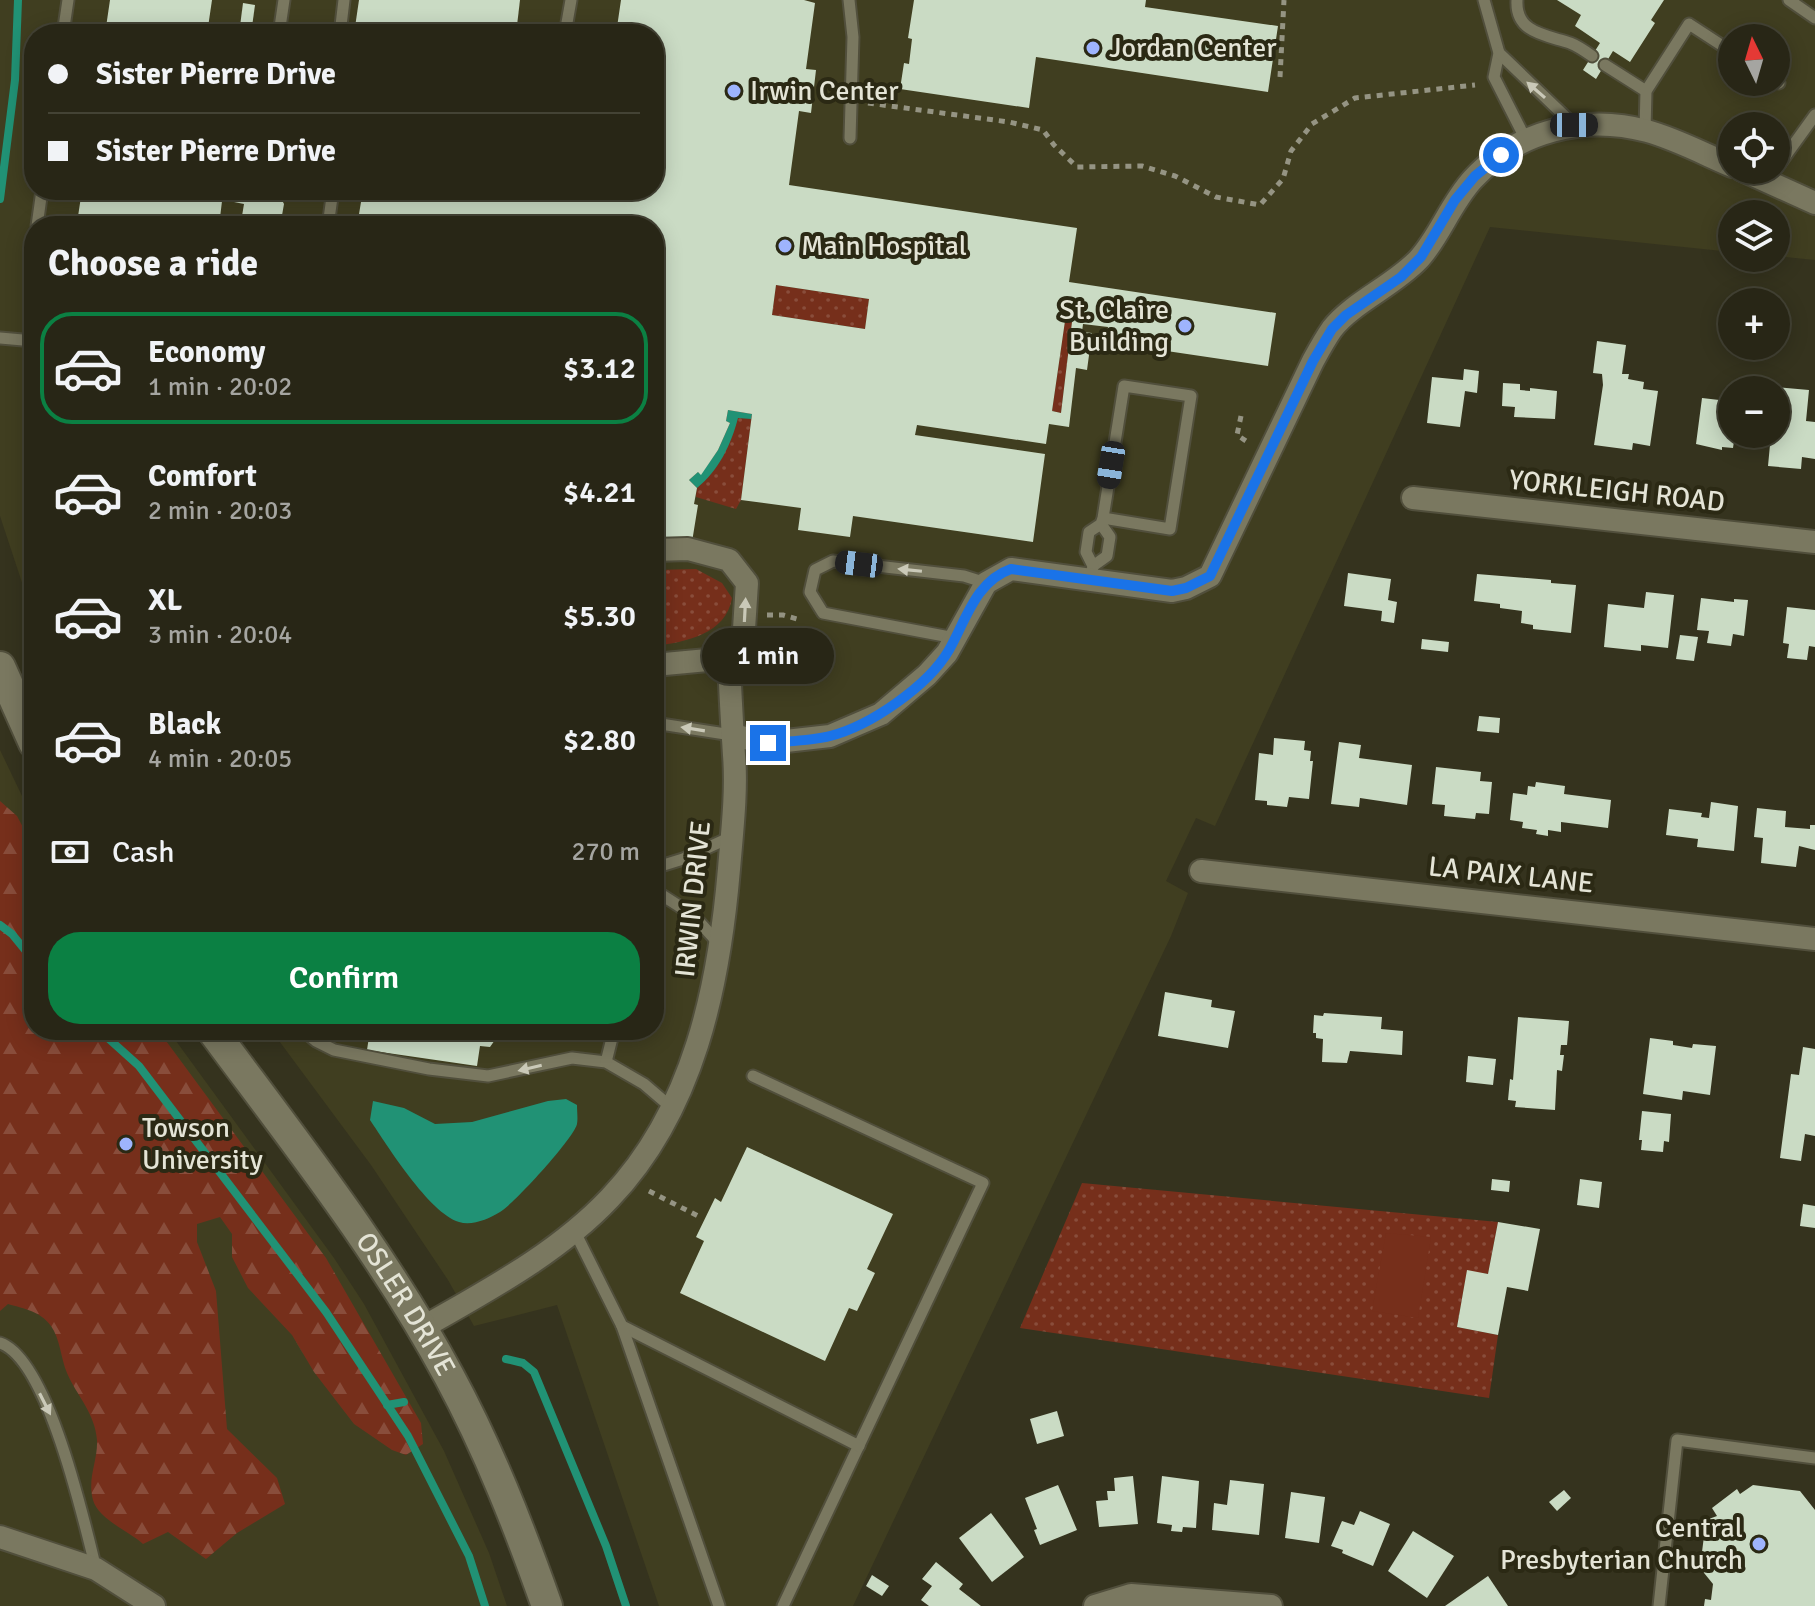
<!DOCTYPE html>
<html lang="en">
<head>
<meta charset="utf-8">
<style>
	:root { --surface:#282616; --page:#343223; --text:#f1f3f6; --muted:#a5a5a1; --line:#444335; --accent:#0b8043 }
	body { margin:0; font-family:Signika,sans-serif; background:var(--page); color:var(--text); height:100vh; display:flex; flex-direction:column; font-size:30px; white-space:nowrap }
	* { box-sizing:border-box; margin:0 }
	p { font-size:26px; color:var(--muted) }
	.icon { flex:none; width:44px; height:44px; fill:none; stroke:currentColor; stroke-width:2; stroke-linecap:round; stroke-linejoin:round }
	.map { position:relative; flex:1; overflow:hidden }
	.side { position:absolute; left:24px; top:216px; width:640px; height:824px; display:flex; flex-direction:column; background:var(--surface); border-radius:32px; box-shadow:0 4px 20px #0003,0 0 0 2px var(--line) }
	.side>* { flex:none }
	.guide { position:absolute; left:24px; top:24px; width:640px; height:176px; border-radius:32px; box-shadow:0 4px 20px #0003,0 0 0 2px var(--line); display:grid; align-content:center; height:176px; padding:0 24px; background:var(--surface) }
	.needle { width:52px; rotate:355deg }
	.fabs { position:absolute; left:1718px; top:24px; display:grid; gap:16px }
	.fabs a { display:grid; place-items:center; width:72px; height:72px; border-radius:50%; background:var(--surface); box-shadow:0 4px 20px #0003,0 0 0 2px var(--line); font-size:40px }
	.end { position:absolute; width:36px; height:36px; margin:-18px; border:10px solid #1a73e8; background:#fff; box-shadow:0 0 0 4px #fff }
	.from { border-radius:50% }
	.bubble { position:absolute; height:56px; border-radius:28px; background:var(--surface); box-shadow:0 4px 20px #0003,0 0 0 2px var(--line); font-size:26px; font-weight:600; line-height:56px; text-align:center }
	.car { position:absolute; width:24px; height:48px; margin:-24px -12px; border-radius:10px; box-shadow:0 0 6px 2px #0007; background:linear-gradient(#222 24%,#8ab4d8 0 40%,#222 0 76%,#8ab4d8 0 86%,#222 0) }
	.guide b { display:flex; align-items:center; gap:28px; height:76px; font-size:30px }
	.guide b+b { border-top:2px solid var(--line) }
	.guide i { width:20px; height:20px; background:var(--text) }
	ul { padding:0; list-style:none }
	li { display:flex; align-items:center; gap:24px; height:112px; margin:0 16px 12px; padding:0 8px; border:4px solid transparent; border-radius:32px }
	li div { flex:1 }
	li b { display:block; font-size:30px }
	li em { font-style:normal; font-weight:600 }
	li.active { border-color:var(--accent) }
	li>.icon { width:72px; height:72px; stroke-width:1.5 }
	h2 { padding:0 24px; font-size:36px; line-height:96px }
	.pay { display:flex; align-items:center; gap:20px; height:88px; padding:0 24px; font-size:30px }
	.pay p { margin-inline-start:auto }
	.primary-button { display:flex; gap:16px; margin-top:auto; padding:16px 24px }
	.primary-button a { flex:1; height:92px; border-radius:32px; background:var(--accent); color:#fff; font-size:32px; font-weight:600; line-height:92px; text-align:center }
	.map>svg:first-child { display:block }
</style>
</head>
<body>
<div class="map">
<svg width="1815" height="1606" viewBox="0 0 1815 1606">
	<defs>
		<pattern id="grass-dots" width="8" height="8" patternUnits="userSpaceOnUse" patternTransform="scale(2)"><rect width="8" height="8" fill="#762f1b"/><path d="M2 2h.1M6 6h.1" fill="none" stroke="#894d3b" stroke-width="1.8" stroke-linecap="round"/></pattern>
		<pattern id="forest-firs" width="22" height="20" patternUnits="userSpaceOnUse" patternTransform="scale(2)"><rect width="22" height="20" fill="#762f1b"/><path d="M5 1l3.5 6h-7zM16 11l3.5 6h-7z" fill="#894d3b"/></pattern>
	</defs>
	<rect width="100%" height="100%" fill="#35331e"/>
	<g fill="#403e20" fill-rule="evenodd">
		<path d="M0,0H1815V260L1776,256V214H1732V252L1490,227L1215,826L1196,818L1166,881L1188,893L1171,936L853,1606H659L557,1305L474,1326L448,1280L371,1165L271,1030H654V226H34V619L0,516ZM34,34H654V190H34ZM1732,38H1776V82H1732ZM1732,126H1776V170H1732Z"/>
		<path d="M0,750L34,821V1030H168L334,1258L364,1304L444,1451L489,1553L507,1606H0Z"/>
	</g>
	<g fill="url(#grass-dots)">
		<path d="M776,285L869,299L865,329L772,315Z"/>
		<path d="M1065,321L1072,322L1061,413L1052,411Z"/>
		<path d="M728,410L752,414L741,500L736,509L696,497L698,472L701,474L718,450L730,423L726,421Z"/>
		<path d="M696,569L722,583L732,598C726,634 686,642 654,646V570Z"/>
		<path d="M1082,1183L1498,1222L1488,1274L1467,1271L1457,1327L1498,1335L1489,1398L1020,1328Z"/>
	</g>
	<path fill="url(#forest-firs)" d="M0,801L17,816L34,848V1030H158L326,1258L421,1423L423,1444L406,1455L392,1450L354,1424L314,1372L292,1335L248,1288L232,1257V1234L220,1217L197,1224V1242L216,1291L227,1429L277,1478L285,1504L237,1533L206,1559L168,1532L143,1544C129,1531 98,1519 93,1500C87,1478 98,1461 97,1440C95,1413 77,1396 67,1373C61,1359 60,1338 51,1326C40,1311 25,1309 8,1304L0,1311Z"/>
	<path fill="#762f1b" d="M1386,1233L1431,1237L1418,1318L1372,1311Z"/>
	<g fill="#219275">
		<path d="M728,410L752,414L751,419L738,418C731,445 719,470 697,488L689,480L698,472L701,474L718,450L730,423L726,421Z"/>
		<path d="M566,1099L577,1105C577,1111 578,1119 577,1124C574,1138 514,1204 500,1212C489,1219 472,1226 459,1222C429,1213 387,1145 370,1120L373,1101L404,1108L435,1124L472,1122L548,1101Z"/>
	</g>
	<g fill="none" stroke-linecap="round" stroke-linejoin="round">
		<g stroke="#219275" stroke-width="8">
			<path d="M0,199L15,80L18,0"/>
			<path d="M0,925L12,934L34,961"/>
			<path d="M99,1030L139,1066L326,1312L408,1436L469,1556L485,1606"/>
			<path d="M506,1359L523,1363L534,1372L606,1546L626,1606"/>
			<path d="M387,1405L404,1402"/>
		</g>
	</g>
	<g fill="#cadbc4" fill-rule="evenodd">
		<path d="M110,0H212L207,34H105Z"/>
		<path d="M359,0H520L516,34H354Z"/>
		<path d="M621,0H804L815,3L806,69L816,70L811,113L799,111L789,185L1077,228L1069,282L1276,313L1268,366L1106,342L1108,327L1083,324L1082,332L1092,333L1087,370L1076,368L1069,427L1049,424L1046,444L917,425L915,435L1045,454L1033,542L853,516L850,537L798,530L801,508L741,500L752,414L728,410L726,421L730,423L718,450L701,475L698,472L689,480L697,488L694,504L698,505L692,542L654,546V226H357L363,190H654V34H616ZM776,285L869,299L865,329L772,315ZM1065,321L1072,322L1061,413L1052,411Z"/>
		<path d="M914,0H1146L1145,7L1278,26L1268,92L1036,57L1029,108L900,89L904,63L909,64L912,39L908,38Z"/>
		<path d="M1557,0H1664L1651,20L1655,23L1630,62L1613,51L1596,79L1583,70L1600,43L1575,26L1581,15Z"/>
		<path d="M243,3L255,5L251,34H239Z"/>
		<path d="M82,190H277L284,204L281,221L273,226H248L242,216L244,204L234,202L235,194L223,193L219,226H96L77,223Z"/>
		<path d="M1597,341L1626,345L1622,374H1629L1628,379L1644,382L1643,389L1658,391L1650,446L1633,443L1632,450L1594,445L1603,385L1602,374L1593,373Z"/>
		<path d="M1464,369L1479,371L1477,393L1465,391L1460,427L1427,423L1432,377L1463,380Z"/>
		<path d="M1503,383L1520,384V390L1530,391V388L1557,391L1555,419L1514,417L1515,407L1502,406Z"/>
		<path d="M1776,387L1809,390L1806,421L1815,422V459L1802,457L1801,469L1768,466L1771,434H1776Z"/>
		<path d="M1702,398L1728,401L1727,414H1732V434H1735L1733,448L1722,447V450L1696,444Z"/>
		<path d="M1348,573L1391,579L1388,600L1397,602L1394,623L1381,621L1382,611L1344,606Z"/>
		<path d="M1477,574L1551,580V583L1576,585L1571,633L1533,629V625L1521,623L1522,611L1500,608V604L1474,601Z"/>
		<path d="M1646,592L1674,595L1668,648L1641,645V651L1604,647L1608,604L1644,608Z"/>
		<path d="M1701,598L1734,602V599L1748,600L1744,636L1733,634L1731,646L1707,643L1709,631L1697,630Z"/>
		<path d="M1787,607L1815,610V647L1809,646L1807,660L1787,658L1789,644L1783,643Z"/>
		<path d="M1680,635L1698,637L1694,661L1676,659Z"/>
		<path d="M1422,639L1449,642L1448,652L1421,649Z"/>
		<path d="M1479,716L1500,718L1499,733L1477,731Z"/>
		<path d="M1274,738L1305,741L1304,750L1311,751L1310,761H1313L1309,799L1289,797L1287,807L1267,805V801L1255,800L1259,753L1273,755Z"/>
		<path d="M1339,742L1361,745L1359,758L1412,765L1407,805L1360,798L1359,807L1331,804Z"/>
		<path d="M1436,767L1481,772L1480,781L1492,782L1489,814L1476,813L1475,819L1444,816L1445,805L1432,804Z"/>
		<path d="M1536,782L1565,786L1564,794L1611,800L1608,828L1561,822V832L1548,830V836L1536,834L1537,830L1522,828L1523,822L1510,820L1513,793L1527,795L1528,786L1535,787Z"/>
		<path d="M1711,802L1738,806L1734,851L1697,847L1698,839L1666,835L1669,809L1702,813L1701,817L1709,818Z"/>
		<path d="M1757,808L1786,811L1785,827L1810,829V825H1815V850L1799,846L1796,867L1761,863L1763,838L1754,837Z"/>
		<path d="M1165,992L1212,1000L1211,1007L1235,1011L1228,1048L1158,1036Z"/>
		<path d="M1324,1013L1382,1017L1381,1029L1403,1031L1402,1055L1350,1051L1347,1063L1322,1062L1323,1039L1316,1038V1033H1313L1314,1015L1323,1016Z"/>
		<path d="M1518,1017L1569,1021L1567,1045H1561L1560,1055H1564L1562,1071L1557,1070L1555,1110L1515,1107L1516,1101L1508,1100L1510,1079L1513,1080Z"/>
		<path d="M370,1030H502L490,1047L480,1046L477,1066L367,1050Z"/>
		<path d="M1650,1038L1673,1041V1045L1692,1048L1693,1044L1716,1046L1710,1095L1683,1091L1682,1100L1643,1094Z"/>
		<path d="M1803,1047L1815,1049V1136L1805,1134L1801,1161L1780,1158L1791,1074L1799,1075Z"/>
		<path d="M1468,1056L1496,1059L1493,1085L1466,1082Z"/>
		<path d="M1642,1111L1671,1114L1669,1142L1664,1141L1663,1152L1641,1150L1642,1140H1639Z"/>
		<path d="M747,1147L893,1214L867,1269L875,1273L857,1311L849,1308L825,1361L680,1293L704,1241L696,1237L715,1198L721,1202Z"/>
		<path d="M1492,1179L1510,1181L1509,1192L1491,1190Z"/>
		<path d="M1580,1179L1602,1182L1599,1208L1577,1205Z"/>
		<path d="M1803,1204L1815,1206V1228L1800,1226Z"/>
		<path d="M1498,1222L1540,1229L1528,1291L1507,1287L1498,1335L1457,1327L1467,1270L1488,1274Z"/>
		<path d="M1057,1411L1064,1436L1037,1444L1030,1419Z"/>
		<path d="M1133,1476L1138,1524L1099,1527L1096,1501L1108,1500L1107,1491H1115L1114,1478Z"/>
		<path d="M1162,1476L1199,1481L1196,1528L1183,1527L1182,1532L1171,1531L1172,1525L1157,1523Z"/>
		<path d="M1230,1480L1264,1484L1259,1535L1212,1530L1214,1503L1227,1505Z"/>
		<path d="M1058,1485L1077,1530L1040,1545L1034,1530L1037,1529L1025,1498Z"/>
		<path d="M1753,1485L1800,1491L1815,1510V1606H1704L1705,1599L1711,1600L1713,1584L1700,1568L1706,1520L1717,1516L1712,1508L1737,1489L1740,1494Z"/>
		<path d="M1564,1490L1571,1498L1557,1511L1549,1502Z"/>
		<path d="M1291,1492L1325,1497L1319,1543L1285,1538Z"/>
		<path d="M1360,1511L1390,1524L1373,1566L1342,1553L1343,1550L1331,1546L1342,1521L1354,1525Z"/>
		<path d="M991,1513L1024,1557L992,1582L959,1538Z"/>
		<path d="M1413,1531L1454,1556L1427,1598L1388,1571Z"/>
		<path d="M936,1562L963,1584L959,1589L981,1606H929L921,1600L932,1586L922,1579Z"/>
		<path d="M872,1575L889,1586L882,1596L866,1586Z"/>
		<path d="M1488,1576L1508,1606H1445Z"/>
	</g>
	<g fill="none" stroke-linecap="round" stroke-linejoin="round">
		<defs>
			<g id="lane">
				<path d="M849,0L853,37L850,138"/>
				<path d="M1484,0L1499,53L1494,77L1526,140"/>
				<path d="M1517,0C1515,33 1546,35 1570,43C1578,46 1585,51 1592,56"/>
				<path d="M1789,0L1815,18"/>
				<path d="M63,34L68,0"/>
				<path d="M279,34L284,0"/>
				<path d="M340,34L344,0"/>
				<path d="M565,34L571,0"/>
				<path d="M1499,53L1574,125"/>
				<path d="M1605,65L1646,91"/>
				<path d="M1776,81L1779,83"/>
				<path d="M1645,130L1646,91L1689,24L1732,52"/>
				<path d="M1776,169L1815,115"/>
				<path d="M37,226L42,190"/>
				<path d="M328,226L333,190"/>
				<path d="M0,338L34,341"/>
				<path d="M1093,566L1107,556L1110,537L1101,524"/>
				<path d="M1090,581L1093,566L1086,552L1089,532L1101,524L1103,518L1170,529L1191,396L1124,386L1103,518"/>
				<path d="M955,638L823,613L810,592L815,570L833,561L964,576L986,583"/>
				<path d="M654,723L732,735"/>
				<path d="M654,868L683,859L731,837"/>
				<path d="M654,890L693,915L721,946"/>
				<path d="M303,1030L316,1041L334,1050L429,1069L488,1076L572,1058L606,1062L644,1084L672,1108"/>
				<path d="M606,1062L614,1030"/>
				<path d="M753,1076L983,1183L783,1606"/>
				<path d="M574,1230L622,1326L859,1446"/>
				<path d="M622,1326L719,1606"/>
				<path d="M0,1343C48,1359 84,1521 96,1569"/>
				<path d="M1659,1606L1677,1440L1815,1458"/>
			</g>
			<g id="street">
				<path d="M1742,170L1815,203"/>
				<path d="M1413,498L1815,542"/>
				<path d="M654,550L688,549L729,560L747,583L744,629L729,658L654,665"/>
				<path d="M732,735L768,743L830,736L881,714L927,675L947,653L986,583L1011,569L1172,591L1186,588L1210,576L1313,361C1319,350 1325,339 1332,329C1352,303 1393,286 1418,260C1439,238 1450,204 1473,179C1517,131 1584,114 1647,131C1676,139 1704,154 1732,166"/>
				<path d="M1201,871L1815,939"/>
				<path d="M422,1328C488,1290 557,1254 610,1198C694,1110 719,986 729,869C732,832 737,792 734,755C732,723 730,691 729,658"/>
				<path d="M0,1537L96,1569L154,1606"/>
				<path d="M1095,1606L1131,1595L1271,1606"/>
			</g>
			<g id="secondary">
				<path d="M0,667L34,743"/>
				<path id="s1" d="M212,1030C295,1142 383,1253 449,1376C489,1450 519,1527 547,1606"/>
			</g>
		</defs>
		<use href="#lane" stroke="#514f3c" stroke-width="15"/>
		<use href="#street" stroke="#514f3c" stroke-width="26"/>
		<use href="#secondary" stroke="#514f3c" stroke-width="34"/>
		<g stroke="#959483" stroke-width="5" stroke-dasharray="6 6" stroke-linecap="butt">
			<path d="M1280,77L1284,0"/>
			<path d="M868,103L1009,122L1043,130L1054,145L1077,167L1142,166L1175,176L1216,197L1260,205L1283,179L1291,151L1312,124L1355,98L1475,85"/>
			<path d="M1241,416L1237,435L1249,443"/>
			<path d="M767,615H783L797,619"/>
			<path d="M649,1191L698,1216"/>
		</g>
		<use href="#lane" stroke="#7a7860" stroke-width="11"/>
		<use href="#street" stroke="#7a7860" stroke-width="22"/>
		<use href="#secondary" stroke="#7a7860" stroke-width="30"/>
	</g>
	<defs><path id="oneway-solid" d="M-6-.8H1V-3.2L6.5 0L1 3.2V.8H-6Z" transform="scale(2)"/></defs>
	<g fill="#cac9b8">
		<use href="#oneway-solid" transform="translate(1536 90) rotate(-139)"/>
		<use href="#oneway-solid" transform="translate(910 570) rotate(-174)"/>
		<use href="#oneway-solid" transform="translate(745 610) rotate(-87)"/>
		<use href="#oneway-solid" transform="translate(693 729) rotate(-171)"/>
		<use href="#oneway-solid" transform="translate(530 1068) rotate(167)"/>
		<use href="#oneway-solid" transform="translate(45 1404) rotate(63)"/>
	</g>
	<g fill="none" stroke-linecap="round" stroke-linejoin="round">
		<path stroke="#1a73e8" stroke-width="10" d="M768,743C788,741 811,741 830,736C870,726 928,686 949,650C966,620 976,581 1011,569L1172,591L1186,588L1210,576L1313,361L1332,329L1346,315L1401,277L1421,257L1455,200L1475,176L1501,155"/>
	</g>
	<g fill="#9eb4fd" stroke="#2b2914" stroke-width="3">
		<circle cx="1093" cy="48" r="8"/>
		<circle cx="734" cy="91" r="8"/>
		<circle cx="785" cy="246" r="8"/>
		<circle cx="1185" cy="326" r="8"/>
		<circle cx="126" cy="1144" r="8"/>
		<circle cx="1759" cy="1544" r="8"/>
	</g>
	<g text-anchor="middle" dominant-baseline="central" stroke-width="8" stroke-linejoin="round" paint-order="stroke">
		<g font-size="28" fill="#e4e4d6" stroke="#2b2914" text-anchor="start">
			<text x="1109" y="48">Jordan Center</text>
			<text x="750" y="91">Irwin Center</text>
			<text x="801" y="246">Main Hospital</text>
			<text x="1169" y="310" text-anchor="end">St. Claire<tspan x="1169" dy="32">Building</tspan></text>
			<text x="142" y="1128">Towson<tspan x="142" dy="32">University</tspan></text>
			<text x="1743" y="1528" text-anchor="end">Central<tspan x="1743" dy="32">Presbyterian Church</tspan></text>
		</g>
		<g font-size="28" fill="#e4e4d6" stroke="#2b2914">
			<text transform="translate(1617 491) rotate(6)">YORKLEIGH ROAD</text>
			<text transform="translate(1511 875) rotate(6)">LA PAIX LANE</text>
			<text transform="translate(693 899) rotate(-84)">IRWIN DRIVE</text>
			<text stroke="none"><textPath href="#s1" startOffset="336">OSLER DRIVE</textPath></text>
		</g>
	</g>
</svg>
<div class="fabs">
<a><svg class="needle" viewBox="-14 -14 28 28"><path d="M0-13l5 13h-10z" fill="#e53935"/><path d="M0 13l5-13h-10z" fill="#a5a5a1"/></svg></a>
<a><svg class="icon" aria-label="locate" viewBox="0 0 24 24"><circle cx="12" cy="12" r="6"/><path d="M12 2v4M12 18v4M2 12h4M18 12h4"/></svg></a>
<a><svg class="icon" aria-label="layers" viewBox="0 0 24 24"><path d="M12 4l9 5-9 5-9-5zM3 14l9 5 9-5"/></svg></a>
<a>+</a>
<a>−</a>
</div>
<i class="end from" style="left:1501px;top:155px"></i>
<i class="end" style="left:768px;top:743px"></i>
<div class="bubble" style="left:702px;top:628px;width:132px">1 min</div>
<i class="car" style="left:1574px;top:125px;rotate:90deg"></i>
<i class="car" style="left:1111px;top:465px;rotate:189deg"></i>
<i class="car" style="left:859px;top:564px;rotate:277deg"></i>
<div class="guide">
<b><i class="from"></i>Sister Pierre Drive</b>
<b><i></i>Sister Pierre Drive</b>
</div>
<section class="side">
<h2>Choose a ride</h2>
<ul>
<li class="active"><svg class="icon" aria-label="car" viewBox="0 0 24 24"><path d="M5 17H2v-5l4-1 3-4h7l3 4 3 1v5h-3M9 17h6M6 11h13"/><circle cx="7" cy="17" r="2"/><circle cx="17" cy="17" r="2"/></svg><div><b>Economy</b><p>1 min · 20:02</p></div><em>$3.12</em></li>
<li><svg class="icon" aria-label="car" viewBox="0 0 24 24"><path d="M5 17H2v-5l4-1 3-4h7l3 4 3 1v5h-3M9 17h6M6 11h13"/><circle cx="7" cy="17" r="2"/><circle cx="17" cy="17" r="2"/></svg><div><b>Comfort</b><p>2 min · 20:03</p></div><em>$4.21</em></li>
<li><svg class="icon" aria-label="car" viewBox="0 0 24 24"><path d="M5 17H2v-5l4-1 3-4h7l3 4 3 1v5h-3M9 17h6M6 11h13"/><circle cx="7" cy="17" r="2"/><circle cx="17" cy="17" r="2"/></svg><div><b>XL</b><p>3 min · 20:04</p></div><em>$5.30</em></li>
<li><svg class="icon" aria-label="car" viewBox="0 0 24 24"><path d="M5 17H2v-5l4-1 3-4h7l3 4 3 1v5h-3M9 17h6M6 11h13"/><circle cx="7" cy="17" r="2"/><circle cx="17" cy="17" r="2"/></svg><div><b>Black</b><p>4 min · 20:05</p></div><em>$2.80</em></li>
</ul>
<div class="pay"><svg class="icon" aria-label="cash" viewBox="0 0 24 24"><path d="M3 7h18v10H3z"/><circle cx="12" cy="12" r="2"/></svg>Cash<p>270 m</p></div>
<div class="primary-button"><a>Confirm</a></div>
</section>
</div>
</body>
</html>
